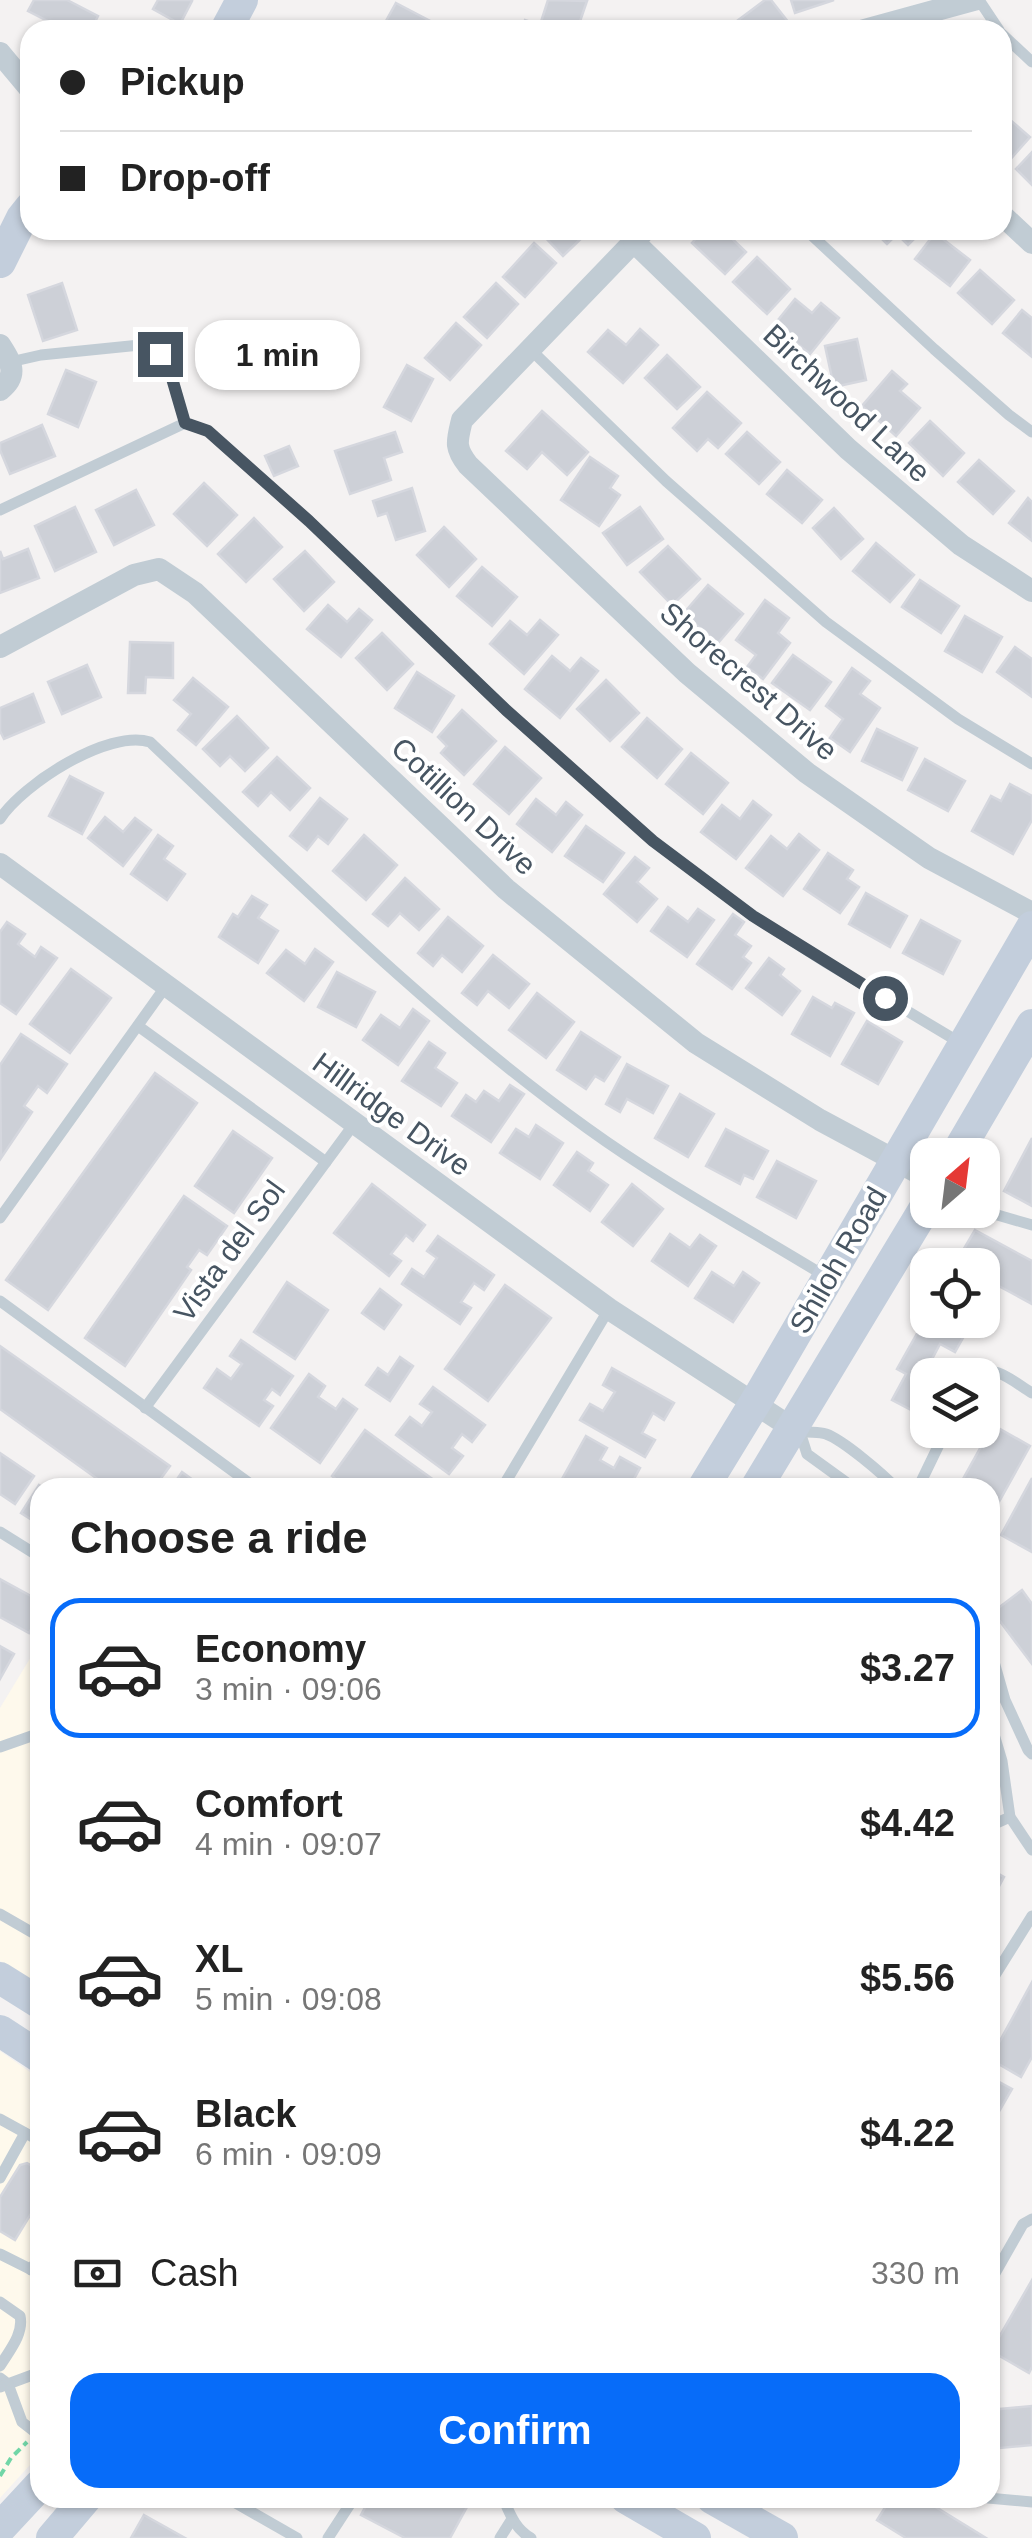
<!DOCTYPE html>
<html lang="en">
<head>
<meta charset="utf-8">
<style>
	:root { --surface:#fff; --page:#f2f2f2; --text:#222; --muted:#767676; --line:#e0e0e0; --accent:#076cf9 }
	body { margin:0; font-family:Arial,sans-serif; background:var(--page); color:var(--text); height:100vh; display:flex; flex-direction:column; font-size:38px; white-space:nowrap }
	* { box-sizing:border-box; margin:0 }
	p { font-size:32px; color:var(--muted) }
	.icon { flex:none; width:55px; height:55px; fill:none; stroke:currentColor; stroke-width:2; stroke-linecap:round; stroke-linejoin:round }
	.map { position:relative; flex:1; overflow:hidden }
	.sheet { position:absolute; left:30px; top:1478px; width:970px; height:1030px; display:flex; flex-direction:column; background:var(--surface); border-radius:30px; box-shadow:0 2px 8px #0004 }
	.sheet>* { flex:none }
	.hud { position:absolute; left:20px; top:20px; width:992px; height:220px; border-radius:30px; box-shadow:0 2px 8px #0004; display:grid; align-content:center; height:220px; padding:0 40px; background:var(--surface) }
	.needle { width:65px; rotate:28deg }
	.controls { position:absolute; left:910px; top:1138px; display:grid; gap:20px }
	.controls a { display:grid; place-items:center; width:90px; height:90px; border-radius:20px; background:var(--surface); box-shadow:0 2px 8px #0004; font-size:50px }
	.end { position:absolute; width:45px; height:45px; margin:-22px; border:12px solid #475562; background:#fff; box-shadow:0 0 0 5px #fff }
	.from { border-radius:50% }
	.bubble { position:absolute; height:70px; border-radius:30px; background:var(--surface); box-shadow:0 2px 8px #0004; font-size:32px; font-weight:700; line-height:70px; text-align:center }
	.hud b { display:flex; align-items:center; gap:35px; height:95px; font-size:38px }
	.hud b+b { border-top:2px solid var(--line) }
	.hud i { width:25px; height:25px; background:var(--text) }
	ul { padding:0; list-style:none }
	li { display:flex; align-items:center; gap:30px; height:140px; margin:0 20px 15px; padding:0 20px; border:5px solid transparent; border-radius:30px }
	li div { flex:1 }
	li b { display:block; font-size:38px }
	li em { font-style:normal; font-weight:700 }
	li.current { border-color:var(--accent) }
	li>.icon { width:90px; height:90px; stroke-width:1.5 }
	h2 { padding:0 40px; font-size:45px; line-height:120px }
	.pay { display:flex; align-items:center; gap:25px; height:110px; padding:0 40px; font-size:38px }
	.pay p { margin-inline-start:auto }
	.cta { display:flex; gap:20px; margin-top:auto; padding:20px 40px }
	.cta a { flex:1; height:115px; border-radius:30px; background:var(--accent); color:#fff; font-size:40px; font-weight:700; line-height:115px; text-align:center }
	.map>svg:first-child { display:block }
</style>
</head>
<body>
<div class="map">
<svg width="1032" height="2538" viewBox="0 0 1032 2538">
	<rect width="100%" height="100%" fill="#f4f2f2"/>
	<g fill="#fef9ec">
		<path d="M40,1642V1986L0,1961V1708Z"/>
		<path d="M0,2051L40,2079V2454L0,2498Z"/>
	</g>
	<g fill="#cdd0d7" stroke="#d5d7de" stroke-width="2.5">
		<path d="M34,0H67L98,16L91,30H65L28,11Z"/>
		<path d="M158,0H190L192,1L180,24L153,9Z"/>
		<path d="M548,0L587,1L577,30H522L525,20L540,25Z"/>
		<path d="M765,0H771L789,23L780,30H738L733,24Z"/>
		<path d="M791,0H834L795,13Z"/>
		<path d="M396,3L436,24L433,30H381Z"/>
		<path d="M1002,113L1030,137L1008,162L1002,157Z"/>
		<path d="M1032,152V185L1016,169Z"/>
		<path d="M543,230H590L563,256L540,232Z"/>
		<path d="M704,230H723L746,252L725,274L692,243Z"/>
		<path d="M883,230H923L908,245L897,234L887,244L878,235Z"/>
		<path d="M935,233L970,260L950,286L915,259Z"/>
		<path d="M534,243L556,263L525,297L503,277Z"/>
		<path d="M757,257L790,289L767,314L733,282Z"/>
		<path d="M980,270L1014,300L992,324L958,293Z"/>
		<path d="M62,283L77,330L43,341L28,295Z"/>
		<path d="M496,283L518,304L487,338L464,317Z"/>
		<path d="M795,299L812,313L821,303L839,318L810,354L774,325Z"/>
		<path d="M1022,310L1032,318V357L1003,333Z"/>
		<path d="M456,323L481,345L450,380L425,358Z"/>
		<path d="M640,329L658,345L623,383L588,352L608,330L626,345Z"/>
		<path d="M857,339L866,380L834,387L825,346Z"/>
		<path d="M667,355L700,387L677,409L645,378Z"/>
		<path d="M407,365L433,379L411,421L384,407Z"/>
		<path d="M66,370L96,382L78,427L48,414Z"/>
		<path d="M892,371L907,384L900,391L920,408L896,436L862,406Z"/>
		<path d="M707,392L741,423L718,448L708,439L697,451L673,428Z"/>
		<path d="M542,411L588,452L567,475L542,452L527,469L506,451Z"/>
		<path d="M930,421L964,453L943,476L909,443Z"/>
		<path d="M42,425L55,456L10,474L0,450V443Z"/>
		<path d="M395,432L402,452L384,458L391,480L350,494L335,451Z"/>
		<path d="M747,432L780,462L759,484L726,454Z"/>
		<path d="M289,446L298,466L274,476L265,456Z"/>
		<path d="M590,457L618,476L610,488L620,495L599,526L561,500Z"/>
		<path d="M979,460L1014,491L993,514L958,482Z"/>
		<path d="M787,470L822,500L802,523L767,494Z"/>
		<path d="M204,483L237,515L207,546L174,514Z"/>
		<path d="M412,488L425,531L396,540L387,513L378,516L373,501Z"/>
		<path d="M136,490L154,525L114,545L96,510Z"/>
		<path d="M1028,498L1032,502V541L1009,523Z"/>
		<path d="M75,507L96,552L55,571L35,526Z"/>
		<path d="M640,507L663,539L627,565L603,533Z"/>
		<path d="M834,508L863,539L841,559L813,528Z"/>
		<path d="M254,518L282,547L246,582L218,554Z"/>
		<path d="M444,527L476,559L449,587L417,555Z"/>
		<path d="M876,543L914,575L890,602L853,571Z"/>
		<path d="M668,546L700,579L672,605L640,572Z"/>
		<path d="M28,549L39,578L0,593V551L3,559Z"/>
		<path d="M305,551L334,582L304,611L274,579Z"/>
		<path d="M482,567L517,597L492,626L457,596Z"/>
		<path d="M920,580L959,606L941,633L902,607Z"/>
		<path d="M708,585L743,614L718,643L683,614Z"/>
		<path d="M765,600L789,618L778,633L790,643L763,679L747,667L756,655L736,640Z"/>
		<path d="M328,605L347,622L359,609L372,620L341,657L307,629Z"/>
		<path d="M965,616L1002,637L982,672L945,651Z"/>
		<path d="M540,620L558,635L524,674L490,644L510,621L527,635Z"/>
		<path d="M382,633L413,664L387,690L356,658Z"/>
		<path d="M130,642L173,643V678L146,677L145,693H128Z"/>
		<path d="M1015,647L1032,659V697L997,672Z"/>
		<path d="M793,655L831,682L810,710L772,683Z"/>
		<path d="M552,656L570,671L581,658L598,671L560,718L525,689Z"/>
		<path d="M87,665L101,697L62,714L48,682Z"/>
		<path d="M852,668L870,681L860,694L880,708L850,752L830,738L843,719L826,706Z"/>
		<path d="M417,672L454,696L432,732L395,708Z"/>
		<path d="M193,678L228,707L196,745L178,730L191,714L174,700Z"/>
		<path d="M606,680L639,713L610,741L577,709Z"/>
		<path d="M33,694L44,722L4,739L0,731V708Z"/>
		<path d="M462,710L496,741L464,775L441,753L447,746L438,737Z"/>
		<path d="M237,716L268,748L245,771L230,756L220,766L203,749Z"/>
		<path d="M647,718L682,749L657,778L622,747Z"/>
		<path d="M877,729L917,748L902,780L862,761Z"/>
		<path d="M505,747L541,778L509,814L474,784Z"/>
		<path d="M691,753L728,783L703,814L666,784Z"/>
		<path d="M277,757L310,788L290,810L271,792L258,806L243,792Z"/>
		<path d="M925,759L965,781L948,811L908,790Z"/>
		<path d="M70,776L103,793L82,834L49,816Z"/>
		<path d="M1010,784L1032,796V820L1013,854L972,831L991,796L1001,801Z"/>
		<path d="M320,798L347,819L328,844L318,836L307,850L290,836Z"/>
		<path d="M536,799L556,815L566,802L582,815L552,852L517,824Z"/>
		<path d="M753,801L771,815L736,859L701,832L722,805L740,819Z"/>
		<path d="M105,817L123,832L135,818L151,830L123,866L88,838Z"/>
		<path d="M586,826L624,853L603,882L565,856Z"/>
		<path d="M799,834L819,850L783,896L746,868L771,836L787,849Z"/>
		<path d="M158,835L173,846L164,859L185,874L167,900L131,874Z"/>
		<path d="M364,835L397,865L366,900L333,871Z"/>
		<path d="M828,853L853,870L847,879L859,887L840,913L804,889Z"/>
		<path d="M635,857L649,868L637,882L657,899L637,922L604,894Z"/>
		<path d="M405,878L439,909L419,930L400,913L388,926L373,914Z"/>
		<path d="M866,893L907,916L890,947L849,924Z"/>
		<path d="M252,896L267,905L258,918L278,931L258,963L219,937L233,914L238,917Z"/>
		<path d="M668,907L688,922L698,909L714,920L687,957L651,931Z"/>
		<path d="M733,914L744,922L735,935L751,946L743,957L751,963L732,989L697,964Z"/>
		<path d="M448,917L483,946L462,972L442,955L433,966L418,953Z"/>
		<path d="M921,920L960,941L943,974L903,953Z"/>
		<path d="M7,922L25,934L18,944L35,957L41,947L57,958L16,1014L0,1003V932Z"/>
		<path d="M315,949L333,962L304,1001L267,973L286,950L305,964Z"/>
		<path d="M493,955L529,984L509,1008L488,991L477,1005L462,993Z"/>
		<path d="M769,958L784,969L780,975L800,991L782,1015L746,988Z"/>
		<path d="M71,969L111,998L70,1053L30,1024Z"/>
		<path d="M337,972L375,992L356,1027L318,1007Z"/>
		<path d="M537,993L574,1022L546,1058L509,1030Z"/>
		<path d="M813,997L832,1008L835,1003L854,1013L830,1056L792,1034Z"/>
		<path d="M413,1009L429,1021L398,1065L363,1040L381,1015L400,1028Z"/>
		<path d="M867,1021L902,1042L878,1084L842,1064Z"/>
		<path d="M581,1032L620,1057L604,1081L595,1076L586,1089L557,1070Z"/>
		<path d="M21,1034L67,1064L47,1093L38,1086L24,1106L32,1112L1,1158L0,1065Z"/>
		<path d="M429,1042L445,1053L435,1068L457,1083L441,1106L402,1081Z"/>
		<path d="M627,1064L668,1086L653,1113L627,1099L620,1112L606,1104Z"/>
		<path d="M155,1073L197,1103L48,1310L6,1280Z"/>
		<path d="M510,1085L524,1094L491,1142L452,1116L466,1095L476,1102L484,1091L499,1101Z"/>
		<path d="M680,1094L714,1114L688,1157L655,1138Z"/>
		<path d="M536,1125L563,1143L540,1179L500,1153L516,1129L529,1137Z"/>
		<path d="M726,1129L768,1151L753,1179L744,1175L740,1184L706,1166Z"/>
		<path d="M233,1131L272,1158L234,1213L195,1186Z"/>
		<path d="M1032,1138V1206L1004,1191Z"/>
		<path d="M577,1152L593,1163L588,1171L608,1185L590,1211L554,1185Z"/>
		<path d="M777,1161L816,1181L796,1218L757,1197Z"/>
		<path d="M372,1184L425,1225L413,1241L406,1235L391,1254L401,1261L389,1276L334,1233Z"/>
		<path d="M632,1184L663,1209L633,1246L602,1222Z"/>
		<path d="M184,1196L227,1226L207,1255L199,1250L187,1267L191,1270L125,1366L85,1338Z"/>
		<path d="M975,1230L1032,1261V1304L982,1277V1265H961L956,1262Z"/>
		<path d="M670,1234L690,1248L700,1235L716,1246L688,1286L652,1261Z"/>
		<path d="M438,1236L494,1275L484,1290L474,1283L461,1302L471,1308L460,1324L402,1284L412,1269L424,1277L437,1258L427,1251Z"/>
		<path d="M712,1272L734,1286L743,1272L759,1283L733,1322L695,1298Z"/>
		<path d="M287,1282L328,1310L295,1359L254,1332Z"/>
		<path d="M505,1285L551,1318L488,1401L445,1369Z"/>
		<path d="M380,1289L401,1305L384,1329L362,1313Z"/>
		<path d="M928,1314V1320H973L955,1352L940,1344L930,1363L943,1370L940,1375H928V1398L919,1414L892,1400L906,1374L897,1369Z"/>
		<path d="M241,1340L293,1376L280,1395L272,1389L264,1400L273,1406L259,1426L204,1388L217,1369L231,1379L242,1364L230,1356Z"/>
		<path d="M0,1346L170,1466L154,1488H110L0,1409Z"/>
		<path d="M400,1357L413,1366L390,1401L366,1385L378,1368L388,1375Z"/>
		<path d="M612,1368L674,1403L664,1420L653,1413L642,1433L655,1440L645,1457L580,1420L590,1404L603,1411L615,1392L603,1385Z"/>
		<path d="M309,1374L325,1386L318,1397L336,1409L343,1399L357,1409L320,1463L271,1428Z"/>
		<path d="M433,1387L485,1425L472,1442L462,1434L452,1448L463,1456L449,1474L396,1435L410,1417L422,1426L432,1412L420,1404Z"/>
		<path d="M993,1425L1030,1446L990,1518V1488H958Z"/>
		<path d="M365,1430L406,1460L445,1488H347L332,1476Z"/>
		<path d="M586,1436L607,1448L600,1460L614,1468L620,1457L640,1468L629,1488H557Z"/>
		<path d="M0,1453L34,1476L15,1504L0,1494Z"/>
		<path d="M182,1472L204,1488H171Z"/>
		<path d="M1032,1478V1552L1001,1535Z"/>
		<path d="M39,1485L44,1488H40V1525L21,1513Z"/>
		<path d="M0,1579L40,1601V1613L29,1633L0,1617Z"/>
		<path d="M1022,1590L1032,1604V1664L993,1612Z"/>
		<path d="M0,1646L14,1654L0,1679Z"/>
		<path d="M990,1869L1004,1877L990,1903Z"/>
		<path d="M1031,1984L1032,2057L1021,2077L990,2059Z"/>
		<path d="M990,2077L1012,2089L990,2127Z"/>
		<path d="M27,2163L40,2171V2199L15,2240L0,2231V2197L20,2165Z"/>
		<path d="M1032,2280V2367L1029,2373L991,2351Z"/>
		<path d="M1032,2406V2445L990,2449V2410Z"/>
		<path d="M370,2498H453L468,2505L450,2538H405L361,2515Z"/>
		<path d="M891,2498H921L986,2538H906L877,2520Z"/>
		<path d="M144,2515L185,2538H131Z"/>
	</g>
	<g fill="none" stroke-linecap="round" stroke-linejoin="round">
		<path stroke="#71d6a7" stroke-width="4" stroke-dasharray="8 5" stroke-linecap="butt" d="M0,2476L11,2458L27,2442"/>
		<g stroke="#c1ccd4" stroke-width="11">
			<path d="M979,0L999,30"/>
			<path d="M1002,34L1032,62"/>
			<path d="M806,230L934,349L1009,415L1032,432"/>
			<path d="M531,350L666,481L826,622L958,719L1032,764"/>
			<path d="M10,362L41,355L140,345L159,354L169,368L185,423"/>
			<path d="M0,510L185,423L208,431L309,521L506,710L653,841L753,916L827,963L959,1042"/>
			<path d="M0,819C23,784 108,729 150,742C292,876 429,1014 587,1128C663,1183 745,1227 825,1276"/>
			<path d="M138,1026L326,1162"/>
			<path d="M982,1207L994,1214L1032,1225"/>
			<path d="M0,1218L166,986"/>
			<path d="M0,1301L256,1488"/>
			<path d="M975,1375C994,1362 1015,1383 1032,1393"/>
			<path d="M145,1408L354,1124"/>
			<path d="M795,1429C805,1434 816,1431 826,1434C843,1440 883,1474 896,1488"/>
			<path d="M800,1432L807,1454L854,1488"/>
			<path d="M502,1488L609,1309"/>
			<path d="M918,1488L946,1430"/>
			<path d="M0,1532L40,1557"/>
			<path d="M990,1648L1005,1700L1028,1750L1032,1754"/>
			<path d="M990,1721L1002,1761L1010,1817L1032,1850"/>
			<path d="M0,1747L40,1733"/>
			<path d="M990,1826L1010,1817"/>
			<path d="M0,1914L40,1937"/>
			<path d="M990,1983L1032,1916"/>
			<path d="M0,2119L40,2141"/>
			<path d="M0,2178L25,2133"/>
			<path d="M0,2254L40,2274"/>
			<path d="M31,2270L40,2255"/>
			<path d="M990,2282L1023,2224L1032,2219"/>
			<path d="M0,2302L20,2316C24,2334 9,2351 0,2366"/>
			<path d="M0,2378L8,2384L35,2374L40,2368"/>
			<path d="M0,2387L8,2384L22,2422L40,2436"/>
			<path d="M227,2498L297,2538"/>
			<path d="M503,2498C510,2514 515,2529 531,2538"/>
			<path d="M988,2498L1032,2502"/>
			<path d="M328,2538L354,2498"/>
			<path d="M500,2538L512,2519"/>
		</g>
		<g stroke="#c1ccd4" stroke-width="22">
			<path d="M864,30L974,0"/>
			<path d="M0,53L30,89"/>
			<path d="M1002,215L1032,243"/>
			<path d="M645,230L462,420C457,441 454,447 468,465L687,673L807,773L929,858L1032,913"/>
			<path d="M634,242L848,449L961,545L1032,591"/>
			<path d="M0,345C11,362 19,375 0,390"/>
			<path d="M0,647L134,575L159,569L195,593L506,889L696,1043L820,1120L928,1178"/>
			<path d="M0,864L609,1309L792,1428"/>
		</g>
		<g stroke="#c3cedc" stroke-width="32">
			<path d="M226,30L242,0"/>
			<path d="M0,262L22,218L30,208"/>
			<path d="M956,1155L1032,1025"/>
			<path d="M703,1488L761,1393L1032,927"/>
			<path d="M756,1488L928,1203"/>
			<path d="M0,1978L40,2003"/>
			<path d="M0,2031L40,2057"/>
			<path d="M626,2498L695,2538"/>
			<path d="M712,2498L782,2538"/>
			<path d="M0,2528L40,2485"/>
			<path d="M52,2538L86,2498"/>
		</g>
	</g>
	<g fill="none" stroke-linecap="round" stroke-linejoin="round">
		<path stroke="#475562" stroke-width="12" d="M160,354L169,368L185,423L208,431L309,521L506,710L653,841L753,916L885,998"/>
	</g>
	<g text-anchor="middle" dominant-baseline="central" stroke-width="8" stroke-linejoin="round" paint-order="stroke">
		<g font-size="30" fill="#475562" stroke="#fff">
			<text transform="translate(847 403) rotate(43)">Birchwood Lane</text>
			<text transform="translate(749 681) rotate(41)">Shorecrest Drive</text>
			<text transform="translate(464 806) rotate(43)">Cotillion Drive</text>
			<text transform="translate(392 1114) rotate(36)">Hillridge Drive</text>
			<text transform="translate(229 1251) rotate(-54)">Vista del Sol</text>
			<text transform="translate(838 1260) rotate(-60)">Shiloh Road</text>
		</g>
	</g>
</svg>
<div class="controls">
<a><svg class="needle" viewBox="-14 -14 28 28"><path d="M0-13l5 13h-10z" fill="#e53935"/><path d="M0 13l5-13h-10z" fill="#767676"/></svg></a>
<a><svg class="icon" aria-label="locate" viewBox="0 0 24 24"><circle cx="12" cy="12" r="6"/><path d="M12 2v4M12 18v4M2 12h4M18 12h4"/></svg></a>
<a><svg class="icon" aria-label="layers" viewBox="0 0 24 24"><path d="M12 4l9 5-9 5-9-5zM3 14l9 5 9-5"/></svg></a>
</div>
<i class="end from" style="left:885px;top:998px"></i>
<i class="end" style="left:160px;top:354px"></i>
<div class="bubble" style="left:195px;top:320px;width:165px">1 min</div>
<div class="hud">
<b><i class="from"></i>Pickup</b>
<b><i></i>Drop-off</b>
</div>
<section class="sheet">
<h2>Choose a ride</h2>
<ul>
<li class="current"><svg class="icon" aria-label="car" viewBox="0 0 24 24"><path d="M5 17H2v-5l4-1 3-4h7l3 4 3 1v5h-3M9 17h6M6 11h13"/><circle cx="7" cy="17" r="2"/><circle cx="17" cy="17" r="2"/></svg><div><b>Economy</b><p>3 min · 09:06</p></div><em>$3.27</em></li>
<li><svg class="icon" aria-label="car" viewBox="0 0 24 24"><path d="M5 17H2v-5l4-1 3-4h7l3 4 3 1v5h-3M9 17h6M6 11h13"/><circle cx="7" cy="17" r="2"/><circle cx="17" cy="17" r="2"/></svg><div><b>Comfort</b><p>4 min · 09:07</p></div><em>$4.42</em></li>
<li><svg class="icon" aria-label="car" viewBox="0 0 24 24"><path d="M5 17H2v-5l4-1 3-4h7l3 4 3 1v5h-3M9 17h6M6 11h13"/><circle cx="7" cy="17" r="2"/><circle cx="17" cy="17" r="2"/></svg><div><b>XL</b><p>5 min · 09:08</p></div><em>$5.56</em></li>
<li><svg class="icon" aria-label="car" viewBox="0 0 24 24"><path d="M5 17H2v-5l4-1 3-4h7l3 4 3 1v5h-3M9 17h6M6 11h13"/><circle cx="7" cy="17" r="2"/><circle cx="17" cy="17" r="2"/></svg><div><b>Black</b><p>6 min · 09:09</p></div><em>$4.22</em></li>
</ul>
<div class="pay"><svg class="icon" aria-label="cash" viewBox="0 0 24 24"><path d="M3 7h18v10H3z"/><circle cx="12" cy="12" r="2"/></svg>Cash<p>330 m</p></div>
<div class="cta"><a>Confirm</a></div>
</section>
</div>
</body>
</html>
